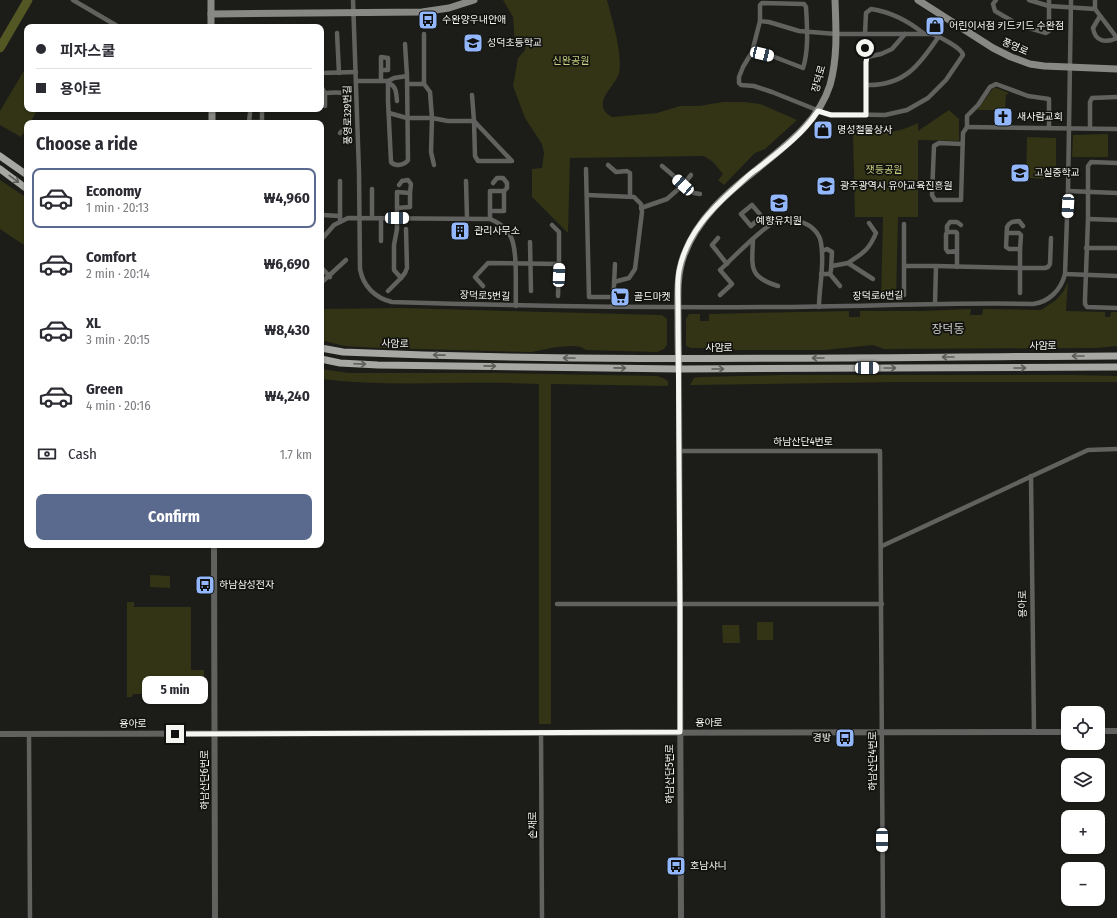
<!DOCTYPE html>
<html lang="en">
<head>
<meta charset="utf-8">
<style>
	:root { --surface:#fff; --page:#f2f2f3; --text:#2b2b33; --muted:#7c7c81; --line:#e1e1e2; --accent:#5a6a8e }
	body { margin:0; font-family:"Fira Sans Condensed","Noto Sans KR",sans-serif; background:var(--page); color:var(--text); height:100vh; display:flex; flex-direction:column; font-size:15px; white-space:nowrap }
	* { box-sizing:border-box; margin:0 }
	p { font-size:13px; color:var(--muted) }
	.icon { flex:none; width:22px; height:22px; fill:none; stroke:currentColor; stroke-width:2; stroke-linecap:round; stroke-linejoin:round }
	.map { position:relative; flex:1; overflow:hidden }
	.details { position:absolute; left:24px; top:120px; width:300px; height:428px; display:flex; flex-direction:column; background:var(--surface); border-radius:8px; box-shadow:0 1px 3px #0004 }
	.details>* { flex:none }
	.hud { position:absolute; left:24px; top:24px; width:300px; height:88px; border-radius:8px; box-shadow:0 1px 3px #0004; display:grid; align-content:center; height:88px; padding:0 12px; background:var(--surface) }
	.controls { position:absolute; left:1061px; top:706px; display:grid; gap:8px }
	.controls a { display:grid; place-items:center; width:44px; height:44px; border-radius:8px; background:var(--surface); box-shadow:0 1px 3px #0004; font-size:20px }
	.end { position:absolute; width:18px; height:18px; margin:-9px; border:5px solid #f5f5f2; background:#111; box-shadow:0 0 0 2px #111 }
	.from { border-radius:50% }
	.bubble { position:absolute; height:28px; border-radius:8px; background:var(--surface); box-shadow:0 1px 3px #0004; font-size:13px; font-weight:700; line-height:28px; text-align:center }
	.car { position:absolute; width:12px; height:24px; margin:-12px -6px; border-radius:5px; box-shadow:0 0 3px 1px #0007; background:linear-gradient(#fff 24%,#345 0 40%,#fff 0 76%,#345 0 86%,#fff 0) }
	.hud b { display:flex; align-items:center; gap:14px; height:38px; font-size:15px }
	.hud b+b { border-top:1px solid var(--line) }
	.hud i { width:10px; height:10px; background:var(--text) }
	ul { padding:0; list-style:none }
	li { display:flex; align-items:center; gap:12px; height:60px; margin:0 8px 6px; padding:0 4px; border:2px solid transparent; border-radius:8px }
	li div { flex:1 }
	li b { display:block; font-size:15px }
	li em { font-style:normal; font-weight:700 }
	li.current { border-color:var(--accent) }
	li>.icon { width:36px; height:36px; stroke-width:1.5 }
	h2 { padding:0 12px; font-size:18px; line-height:48px }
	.pay { display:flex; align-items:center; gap:10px; height:44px; padding:0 12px; font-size:15px }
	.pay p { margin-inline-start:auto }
	.button { display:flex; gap:8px; margin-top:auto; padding:8px 12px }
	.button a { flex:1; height:46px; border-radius:8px; background:var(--accent); color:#fff; font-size:16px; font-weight:700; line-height:46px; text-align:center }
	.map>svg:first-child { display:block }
</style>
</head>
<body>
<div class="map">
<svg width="1117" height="918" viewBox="0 0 1117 918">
	<rect width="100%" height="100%" fill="#1c1c18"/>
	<g fill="#323415">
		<path d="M503,0H607C612,19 623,54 619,73C616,86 589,104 612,117L657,113L680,106H699L723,102H745L760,104L797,120L765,149L755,153L724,185L718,180L723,174L713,162L704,156L570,158L568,233L532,197V169L542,168L544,153L542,144L525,118L513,86L518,58L525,50L526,44L523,39L515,44L513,17Z"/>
		<path d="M25,69L27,70V109H38L30,123H27V128L21,137L0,125V111Z"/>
		<path d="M994,87L1009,93L1006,95L1005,111L999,110H977Z"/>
		<path d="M949,110L959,119V141L918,140V217H898L896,299L881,300L883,217H855L853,133C878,132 895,135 918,123V131Z"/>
		<path d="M1108,134V157H1072L1073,135Z"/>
		<path d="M1027,137L1056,138V179L1026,178Z"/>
		<path d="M0,180L27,198V247L0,229Z"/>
		<path d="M1068,282L1066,311L1105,312V317H1110L1111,312H1117V346L1097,348L884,349L873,345L825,350H737L724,348H691L686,346V319L689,314H700V321H709V314L849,311V317H860V311H921L971,309L970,315H982L983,309L1041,310L1056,300L1063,292Z"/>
		<path d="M400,308L662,315L667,319V345L664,349L657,352L586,350L581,347L574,346L557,347L531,352L382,348L344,346L321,340V309Z"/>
		<path d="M321,369L349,373H497L657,376L663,378L668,381V386L551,384V724H539V384C467,380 393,388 321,379Z"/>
		<path d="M784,375H1074L1117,376V382H900L690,385L694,378L699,377Z"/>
		<path d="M150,575L170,576V588L150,587Z"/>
		<path d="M127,602H134V607H191V670H204V699H191L190,694H133L132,697H127Z"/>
		<rect x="757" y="622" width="16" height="18"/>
		<path d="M722,625H739L740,643H723Z"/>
	</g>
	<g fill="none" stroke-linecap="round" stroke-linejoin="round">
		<path stroke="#535723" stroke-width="9" d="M0,48L28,0"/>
		<g stroke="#61615f" stroke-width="4.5">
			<path d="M73,0L119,27"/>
			<path d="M353,0L359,172L360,269C363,286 375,298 392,302C518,306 645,308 772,307C859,307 946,302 1033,304C1049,302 1061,290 1065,274L1068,191L1071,0"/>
			<path d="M996,0L993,4L995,11L1019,25L1046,33L1049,31V0"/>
			<path d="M1029,0L1049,6L1095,9L1117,38"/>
			<path d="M1095,0V9"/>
			<path d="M1100,16L1093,28C1095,42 1106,43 1117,38"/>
			<path d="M337,33L339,73"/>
			<path d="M424,34V84"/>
			<path d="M865,34L866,13L871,9C891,12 907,20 923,33"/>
			<path d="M865,48L867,57L866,62V115"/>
			<path d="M752,52L772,56L803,68C809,50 807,25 806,7L804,4L762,3L760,5V21L752,52L743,67L739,77V83L741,85L754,86L772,92L827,114L885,115L907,110L928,98L946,80L963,55C962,48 940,37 932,34H836L799,31L769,22L760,21"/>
			<path d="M867,57L881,54L892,49L905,34"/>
			<path d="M321,73L356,72"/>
			<path d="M356,81H388V101L391,162C395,167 405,165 408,160L407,76"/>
			<path d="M381,81V57L388,58V70H381"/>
			<path d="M388,81L394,78L407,76L405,44"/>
			<path d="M388,83C397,86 396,93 397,101"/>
			<path d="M407,84H424L430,92L432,118L448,121H474L475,156L478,161H512L474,121L472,95"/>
			<path d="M866,85C904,86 919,66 939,36"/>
			<path d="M321,86L325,93V106"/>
			<path d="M325,93C333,93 343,90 348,98L347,126L340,133"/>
			<path d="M389,113L407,118H432L431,152L434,165"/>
			<path d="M249,122L250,113"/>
			<path d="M249,123V122H262"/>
			<path d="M262,123V109"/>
			<path d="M967,127L1117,129"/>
			<path d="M1090,128V102L1092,98L1117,97"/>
			<path d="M963,144L939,143L934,146L932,195L935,200H961L963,133L967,127V116L978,105L990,87L996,84L1028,96L1049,99V128"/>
			<path d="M1117,163L1091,162L1088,166V219L1085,299V304L1087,307L1117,308"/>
			<path d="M608,165L616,172L627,171L630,173V196"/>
			<path d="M662,166L694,193L700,194"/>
			<path d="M586,169L589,297H613"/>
			<path d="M340,181V222"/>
			<path d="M466,181L467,218"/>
			<path d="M493,183L497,178H503L507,183V188L504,191"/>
			<path d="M399,185L402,181L408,180L411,184L410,193"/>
			<path d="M372,189V218"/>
			<path d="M1068,191L1117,193"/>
			<path d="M587,195L634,197L641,204L642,212L635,269L629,278L614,282"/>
			<path d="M641,208L667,199L683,185L691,175"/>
			<path d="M323,215L340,216"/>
			<path d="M762,216L751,226L741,214L752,205L769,225"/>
			<path d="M381,218V241"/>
			<path d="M490,219V211H504V191H490V211"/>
			<path d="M1088,219L1117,220"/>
			<path d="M904,224V266"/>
			<path d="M552,225L559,232V264"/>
			<path d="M947,232V226L950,222H957L961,225"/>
			<path d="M1007,233H1019L1021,235L1020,249"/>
			<path d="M718,238L712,245L727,264"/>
			<path d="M753,239C752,267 748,277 778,286"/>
			<path d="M321,240L334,225L348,218L490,219C499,223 506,227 511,237C518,252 515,288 516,306"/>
			<path d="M530,242L531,291"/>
			<path d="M1086,248H1117"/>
			<path d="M822,251L827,249L832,252L831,270L830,274"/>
			<path d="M848,263C863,253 869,250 876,233L869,223"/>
			<path d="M832,266L848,263L873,279"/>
			<path d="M936,266L1020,268V249H1009L1006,247L1007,227L1009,224L1012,222L1019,221L1023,226"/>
			<path d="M321,267L330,277"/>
			<path d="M957,267V251L948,252L946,249V234L948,232H956L957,233V251"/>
			<path d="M821,274H830L840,286"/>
			<path d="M1065,274L1117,276"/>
			<path d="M401,278L405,273L407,268L406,229"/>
			<path d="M321,283L346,260"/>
			<path d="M483,286L475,277L488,263L559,264L558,296"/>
			<path d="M388,291L401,278L394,270V245L397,229V192L410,193V207L397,208"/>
			<path d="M1020,293V268H1045L1048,267L1050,264L1051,238"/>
			<path d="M720,295L732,284L720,270C731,260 764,225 777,221C786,219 796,220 804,223C812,226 820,234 821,243C825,264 819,286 819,307"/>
			<path d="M904,295V266H936L935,304"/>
			<path d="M613,306L615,264"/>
			<path d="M679,451H880L883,918"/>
			<path d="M1031,476L1034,732"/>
			<path d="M882,546L1088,450L1117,449"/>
			<path d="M557,604H882"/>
			<path d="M541,732L542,918"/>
			<path d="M29,734L30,918"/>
		</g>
		<g stroke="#61615f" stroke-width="6">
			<path d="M679,369L681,918"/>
			<path d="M214,545L215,918"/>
			<path d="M1098,731H1117"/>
			<path d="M0,734L1068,732"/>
		</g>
		<g stroke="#888985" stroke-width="7">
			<path d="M211,0V27"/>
			<path d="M918,0L993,48L1011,57L1030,64L1044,66L1117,69"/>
			<path d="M211,14L422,12L449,8L474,0"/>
			<path d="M212,109V123"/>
			<path d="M679,369C678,353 678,337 678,321C678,298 676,276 684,255C697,219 727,193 756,170C785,146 818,123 830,85C838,57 836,28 835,0"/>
		</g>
		<g stroke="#a7a8a3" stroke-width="7">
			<path d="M0,156L27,175"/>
			<path d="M0,169L27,189"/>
			<path d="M321,348L343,352C600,363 859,357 1117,356"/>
			<path d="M321,359L340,363L378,365L679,369L1117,367"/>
		</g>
	</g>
	<defs><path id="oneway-shaft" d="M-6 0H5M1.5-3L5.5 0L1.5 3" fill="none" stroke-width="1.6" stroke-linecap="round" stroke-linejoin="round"/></defs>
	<g stroke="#5d5e59">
		<use href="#oneway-shaft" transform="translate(14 179) rotate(36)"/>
		<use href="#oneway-shaft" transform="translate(439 355) rotate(-179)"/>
		<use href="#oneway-shaft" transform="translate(1078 356) rotate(180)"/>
		<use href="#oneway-shaft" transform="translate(948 357) rotate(180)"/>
		<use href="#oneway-shaft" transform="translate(569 358) rotate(-180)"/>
		<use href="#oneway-shaft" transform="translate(818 358) rotate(180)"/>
		<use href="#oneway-shaft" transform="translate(360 364) rotate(2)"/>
		<use href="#oneway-shaft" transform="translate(490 366) rotate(1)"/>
		<use href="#oneway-shaft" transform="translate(620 368) rotate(1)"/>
		<use href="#oneway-shaft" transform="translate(890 368)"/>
		<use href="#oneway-shaft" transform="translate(1020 368)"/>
		<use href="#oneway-shaft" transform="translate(718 369)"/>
	</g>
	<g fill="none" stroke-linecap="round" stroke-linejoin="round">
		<path stroke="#f5f5f2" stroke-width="5" d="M175,734L680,732V605L678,307C678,295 677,282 679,271C686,235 710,210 736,187C743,181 749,174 757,169C779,152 802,135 818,111L831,115H866V62L867,57L865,48"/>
	</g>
	<defs>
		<symbol id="bus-square" viewBox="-11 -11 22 22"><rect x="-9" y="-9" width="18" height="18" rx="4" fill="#93b7fd" stroke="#13130f"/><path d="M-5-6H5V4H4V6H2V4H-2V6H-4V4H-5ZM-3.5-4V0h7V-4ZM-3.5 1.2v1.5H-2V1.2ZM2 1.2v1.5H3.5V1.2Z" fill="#111"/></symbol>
		<symbol id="shop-square" viewBox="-11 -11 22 22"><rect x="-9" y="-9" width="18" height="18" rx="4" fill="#93b7fd" stroke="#13130f"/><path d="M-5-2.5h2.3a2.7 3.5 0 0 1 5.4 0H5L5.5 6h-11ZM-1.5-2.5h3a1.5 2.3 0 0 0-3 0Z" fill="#111"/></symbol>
		<symbol id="school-square" viewBox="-11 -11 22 22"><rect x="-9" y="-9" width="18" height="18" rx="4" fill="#93b7fd" stroke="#13130f"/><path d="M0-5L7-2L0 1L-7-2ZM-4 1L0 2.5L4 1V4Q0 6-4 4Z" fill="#111"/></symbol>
		<symbol id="church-square" viewBox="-11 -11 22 22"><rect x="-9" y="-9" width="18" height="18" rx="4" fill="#93b7fd" stroke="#13130f"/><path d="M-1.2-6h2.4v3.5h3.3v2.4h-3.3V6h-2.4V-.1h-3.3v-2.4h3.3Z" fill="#111"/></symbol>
		<symbol id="building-square" viewBox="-11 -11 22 22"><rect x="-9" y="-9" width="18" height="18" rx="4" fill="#93b7fd" stroke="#13130f"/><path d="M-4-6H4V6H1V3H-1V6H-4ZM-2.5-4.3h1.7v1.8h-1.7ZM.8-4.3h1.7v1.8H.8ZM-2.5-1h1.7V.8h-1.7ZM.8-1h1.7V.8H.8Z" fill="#111"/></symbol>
		<symbol id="supermarket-square" viewBox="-11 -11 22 22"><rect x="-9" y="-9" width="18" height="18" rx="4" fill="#93b7fd" stroke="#13130f"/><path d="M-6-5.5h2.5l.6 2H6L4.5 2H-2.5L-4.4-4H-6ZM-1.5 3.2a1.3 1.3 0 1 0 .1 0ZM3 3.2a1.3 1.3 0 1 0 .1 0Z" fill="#111"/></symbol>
	</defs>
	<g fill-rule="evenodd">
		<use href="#bus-square" x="417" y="9" width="22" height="22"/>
		<use href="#shop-square" x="924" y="15" width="22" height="22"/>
		<use href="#school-square" x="462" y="32" width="22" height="22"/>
		<use href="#church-square" x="992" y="106" width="22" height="22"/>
		<use href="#shop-square" x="812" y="119" width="22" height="22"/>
		<use href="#school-square" x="1009" y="162" width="22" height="22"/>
		<use href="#school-square" x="815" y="175" width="22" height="22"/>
		<use href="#school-square" x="768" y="192" width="22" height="22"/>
		<use href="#building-square" x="449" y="220" width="22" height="22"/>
		<use href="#supermarket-square" x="609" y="286" width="22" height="22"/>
		<use href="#bus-square" x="194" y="574" width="22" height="22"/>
		<use href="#bus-square" x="834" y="727" width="22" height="22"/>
		<use href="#bus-square" x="665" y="855" width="22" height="22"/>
	</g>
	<g text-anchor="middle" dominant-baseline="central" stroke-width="3.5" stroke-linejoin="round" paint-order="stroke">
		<g font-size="10" fill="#f5f5f2" stroke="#13130f" text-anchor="start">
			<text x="442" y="20">수완양우내안애</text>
			<text x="949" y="26">어린이서점 키드키드 수완점</text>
			<text x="487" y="43">성덕초등학교</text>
			<text x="1017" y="117">새사람교회</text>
			<text x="837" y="130">명성철물상사</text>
			<text x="1034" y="173">고실중학교</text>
			<text x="840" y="186">광주광역시 유아교육진흥원</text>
			<text x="779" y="221" text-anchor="middle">예향유치원</text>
			<text x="474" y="231">관리사무소</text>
			<text x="634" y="297">골드마켓</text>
			<text x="219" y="585">하남삼성전자</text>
			<text x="831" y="738" text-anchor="end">경방</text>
			<text x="690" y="866">호남샤니</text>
		</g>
		<g font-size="10" fill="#f5f5f2" stroke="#13130f">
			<text transform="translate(1015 47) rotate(24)">풍영로</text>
			<text transform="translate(819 79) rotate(-75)">장덕로</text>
			<text transform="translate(348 115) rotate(-91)">풍영로329번길</text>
			<text transform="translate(485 296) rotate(2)">장덕로5번길</text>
			<text transform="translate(878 296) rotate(-1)">장덕로6번길</text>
			<text transform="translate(395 344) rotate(1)">사암로</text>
			<text x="1043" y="346">사암로</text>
			<text x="719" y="348">사암로</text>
			<text x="803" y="442">하남산단4번로</text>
			<text transform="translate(1023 604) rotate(-91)">용아로</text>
			<text x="709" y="723">용아로</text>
			<text x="133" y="724">용아로</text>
			<text transform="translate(873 761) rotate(-90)">하남산단4번로</text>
			<text transform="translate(670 774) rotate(-90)">하남산단5번로</text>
			<text transform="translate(205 780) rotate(-90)">하남산단6번로</text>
			<text transform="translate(533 825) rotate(-90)">손재로</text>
		</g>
		<g font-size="10" fill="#c8d07f" stroke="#13130f">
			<text x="571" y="61">신완공원</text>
			<text x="884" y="170">잿등공원</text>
		</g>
		<g font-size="12" fill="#cccdc8" stroke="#13130f">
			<text x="948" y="329">장덕동</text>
		</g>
	</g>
</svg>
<div class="controls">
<a><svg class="icon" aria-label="locate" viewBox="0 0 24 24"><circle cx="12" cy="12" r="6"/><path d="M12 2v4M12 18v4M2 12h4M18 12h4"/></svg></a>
<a><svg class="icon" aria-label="layers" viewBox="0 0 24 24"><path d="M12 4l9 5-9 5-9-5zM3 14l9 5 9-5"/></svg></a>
<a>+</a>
<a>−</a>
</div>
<i class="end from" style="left:865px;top:48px"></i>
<i class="end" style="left:175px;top:734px"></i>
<div class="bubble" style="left:142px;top:676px;width:66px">5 min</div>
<i class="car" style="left:762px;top:54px;rotate:103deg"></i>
<i class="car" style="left:683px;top:185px;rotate:312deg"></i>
<i class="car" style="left:1068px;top:206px;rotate:183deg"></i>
<i class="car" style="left:397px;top:218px;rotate:90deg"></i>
<i class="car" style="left:559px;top:275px;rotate:2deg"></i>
<i class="car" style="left:867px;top:368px;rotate:90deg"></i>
<i class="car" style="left:882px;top:840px;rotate:180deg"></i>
<div class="hud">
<b><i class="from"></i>피자스쿨</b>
<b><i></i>용아로</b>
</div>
<section class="details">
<h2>Choose a ride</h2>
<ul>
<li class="current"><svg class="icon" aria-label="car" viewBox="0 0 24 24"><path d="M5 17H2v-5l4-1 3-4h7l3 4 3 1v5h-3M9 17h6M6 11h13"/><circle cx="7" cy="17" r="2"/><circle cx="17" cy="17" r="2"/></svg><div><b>Economy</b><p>1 min · 20:13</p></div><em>₩4,960</em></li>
<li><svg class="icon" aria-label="car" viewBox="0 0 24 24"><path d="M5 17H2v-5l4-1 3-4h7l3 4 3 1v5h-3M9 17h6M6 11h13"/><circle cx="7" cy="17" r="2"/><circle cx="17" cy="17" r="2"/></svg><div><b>Comfort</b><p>2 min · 20:14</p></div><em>₩6,690</em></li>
<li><svg class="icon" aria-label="car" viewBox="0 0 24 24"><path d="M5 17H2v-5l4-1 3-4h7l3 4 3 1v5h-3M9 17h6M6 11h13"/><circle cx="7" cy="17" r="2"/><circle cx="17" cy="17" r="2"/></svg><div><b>XL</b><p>3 min · 20:15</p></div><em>₩8,430</em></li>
<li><svg class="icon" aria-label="car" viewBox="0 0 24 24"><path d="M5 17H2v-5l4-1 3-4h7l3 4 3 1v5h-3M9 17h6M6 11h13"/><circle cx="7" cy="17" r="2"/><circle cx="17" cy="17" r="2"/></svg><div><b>Green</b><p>4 min · 20:16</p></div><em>₩4,240</em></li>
</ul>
<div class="pay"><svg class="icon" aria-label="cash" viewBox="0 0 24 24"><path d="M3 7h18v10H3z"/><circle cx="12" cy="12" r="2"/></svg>Cash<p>1.7 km</p></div>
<div class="button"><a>Confirm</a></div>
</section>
</div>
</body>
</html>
